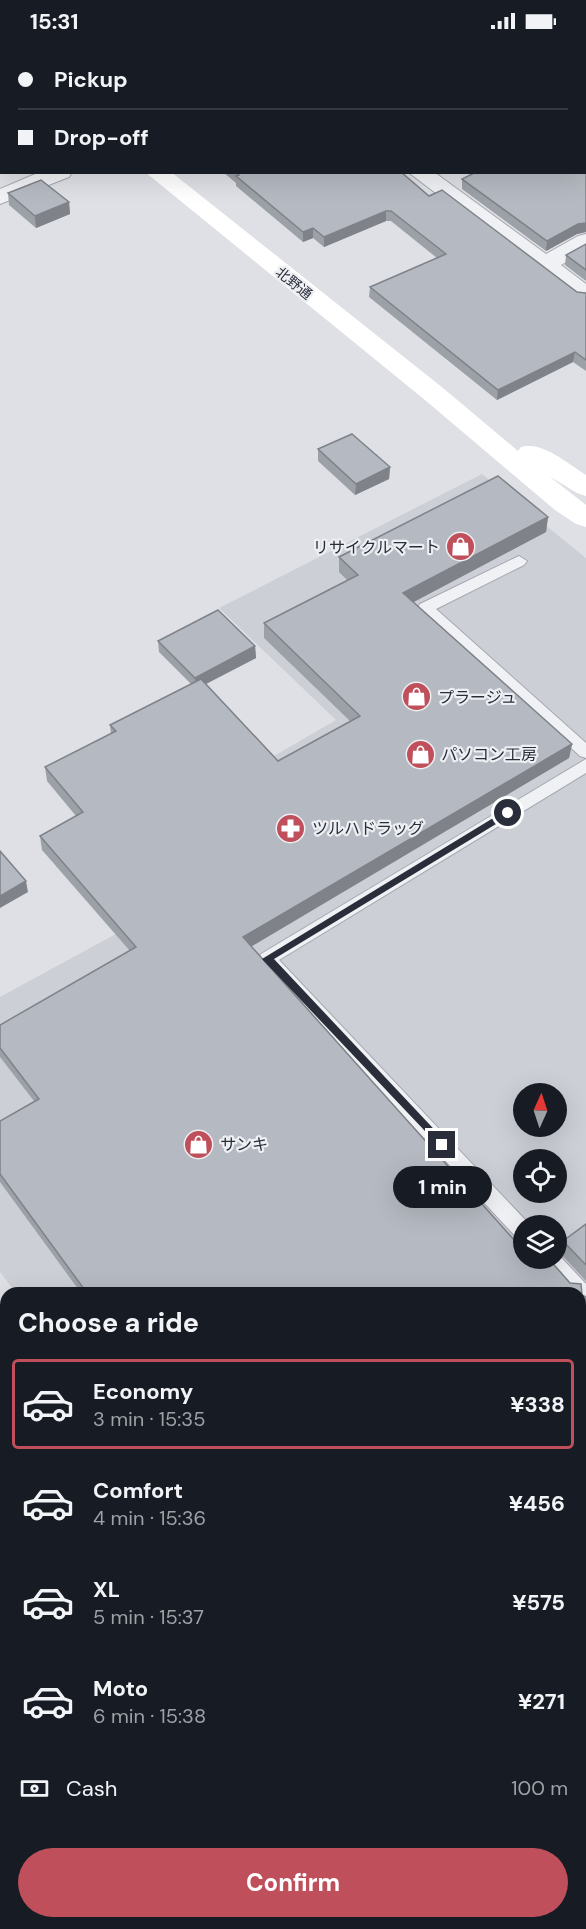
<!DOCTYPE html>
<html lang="en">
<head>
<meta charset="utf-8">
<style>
	:root { --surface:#171b24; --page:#20242c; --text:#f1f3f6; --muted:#9ea1a6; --line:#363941; --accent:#be4f5b }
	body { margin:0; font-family:"DM Sans","Noto Sans JP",sans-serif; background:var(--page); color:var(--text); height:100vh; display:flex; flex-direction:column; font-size:22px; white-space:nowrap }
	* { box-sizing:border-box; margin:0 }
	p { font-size:20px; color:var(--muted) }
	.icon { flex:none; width:33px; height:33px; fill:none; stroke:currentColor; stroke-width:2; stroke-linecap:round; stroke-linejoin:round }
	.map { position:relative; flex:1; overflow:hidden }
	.details { position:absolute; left:0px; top:1245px; width:586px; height:642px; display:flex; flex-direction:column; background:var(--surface); border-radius:18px 18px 0 0; box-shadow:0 6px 24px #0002 }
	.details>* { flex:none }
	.hud { position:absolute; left:0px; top:0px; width:586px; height:132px; box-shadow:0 6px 24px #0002; display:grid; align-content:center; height:132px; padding:0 18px; background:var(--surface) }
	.needle { width:39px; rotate:3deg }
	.fabs { position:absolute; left:513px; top:1041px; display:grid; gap:12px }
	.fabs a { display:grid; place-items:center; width:54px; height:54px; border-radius:50%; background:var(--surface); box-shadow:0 6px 24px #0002; font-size:30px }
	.end { position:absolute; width:27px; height:27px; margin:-14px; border:8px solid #292e3a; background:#fff; box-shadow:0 0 0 3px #fff }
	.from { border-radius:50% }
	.bubble { position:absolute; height:42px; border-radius:21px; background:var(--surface); box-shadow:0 6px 24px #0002; font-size:20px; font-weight:700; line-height:42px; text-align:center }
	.hud b { display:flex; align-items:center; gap:21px; height:57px; font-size:22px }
	.hud b+b { border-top:2px solid var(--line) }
	.hud i { width:15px; height:15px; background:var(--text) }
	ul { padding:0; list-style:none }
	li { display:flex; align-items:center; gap:18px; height:90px; margin:0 12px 9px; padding:0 6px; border:3px solid transparent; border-radius:6px }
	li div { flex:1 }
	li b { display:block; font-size:22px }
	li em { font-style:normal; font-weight:700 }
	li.on { border-color:var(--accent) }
	li>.icon { width:54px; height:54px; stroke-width:1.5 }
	h2 { padding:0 18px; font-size:27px; line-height:72px }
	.pay { display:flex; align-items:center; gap:15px; height:66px; padding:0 18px; font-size:22px }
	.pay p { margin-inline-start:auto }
	.action { display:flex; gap:12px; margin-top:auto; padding:12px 18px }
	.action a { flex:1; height:69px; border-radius:36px; background:var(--accent); color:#fff; font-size:24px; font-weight:700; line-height:69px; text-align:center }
	.status { display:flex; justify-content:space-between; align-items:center; height:42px; padding:0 30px; background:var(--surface); direction:ltr }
	.status svg { height:16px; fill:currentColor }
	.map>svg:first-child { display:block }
</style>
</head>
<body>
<div class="status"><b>15:31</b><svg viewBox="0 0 49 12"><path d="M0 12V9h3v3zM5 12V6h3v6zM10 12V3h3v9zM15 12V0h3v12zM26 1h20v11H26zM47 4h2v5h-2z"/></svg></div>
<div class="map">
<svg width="586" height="1887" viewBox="0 0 586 1887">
	<rect width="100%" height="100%" fill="#dee0e5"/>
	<g fill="#cccfd6" fill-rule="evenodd">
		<path d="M482,432L586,516V1474L581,1478L580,1251H16L0,1230V955L158,869L107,811L336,678L219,566ZM524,1052H556V1084H524ZM524,1118H556V1150H524ZM524,1184H556V1216H524Z"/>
		<path d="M6,1750V1881H73L65,1887H0V1755Z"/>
	</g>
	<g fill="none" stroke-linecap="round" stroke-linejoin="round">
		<defs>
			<g id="lane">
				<path d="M519,514L527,519L524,523L436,567L586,701V716L580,714L417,566L420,562Z"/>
				<path d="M586,717V731L279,918L531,1184H524V1199L517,1196L258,917L261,912Z"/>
				<path d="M556,1210L586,1242V1265L580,1263V1251H568L542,1222L539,1216H556Z"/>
				<path d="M586,1378V1400L580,1402V1380Z"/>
				<path d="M586,1726V1751L580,1754V1729Z"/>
				<path d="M6,1785V1811L0,1814V1788Z"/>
				<path d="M400,1881H429L427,1887H398Z"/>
			</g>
			<g id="street">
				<path d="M0,0H15L2,2L0,8Z"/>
				<path d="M40,130H72L69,135L0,162V147Z"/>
				<path d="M408,130H434L546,212L578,194L586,192V209L561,223L586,242V260L577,258Z"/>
				<path d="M0,1407L6,1409V1454L0,1452Z"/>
				<path d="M6,1518V1560L0,1562V1520Z"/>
			</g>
		</defs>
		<use href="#lane" stroke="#a4a7ae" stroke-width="2"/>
		<use href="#street" stroke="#a4a7ae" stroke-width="2"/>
		<use href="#lane" fill="#f0f1f4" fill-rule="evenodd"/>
		<use href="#street" fill="#f0f1f4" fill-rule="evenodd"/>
		<g fill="#fff" fill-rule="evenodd">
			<path d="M0,1L3,2H2V14Z"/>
			<path d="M145,130H171L443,346L518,409L521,405C543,399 568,422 586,433V454L577,451L549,434L586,463V485L576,482L555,468L425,358Z"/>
			<path d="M586,1501V1544L580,1546V1503Z"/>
			<path d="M109,1881H159L157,1887H107Z"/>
		</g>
	</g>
	<g fill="#9ca0a7">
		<path d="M64,0H586V43L585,2H66Z"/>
		<path d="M586,96V190L577,192L546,209L462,147V137Z"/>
		<path d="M223,130H401L429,154L577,250L586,251V329L573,320L497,358L369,255L370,245L437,216L391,179H386L324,205L313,196L303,200L236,144V141Z"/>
		<path d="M8,151L69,160L70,172L36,186L9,163Z"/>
		<path d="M586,202V239L565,223L566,213Z"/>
		<path d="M318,407L390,425L389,437L355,453L318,419Z"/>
		<path d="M498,434L548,475L546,490L414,560L572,702L569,716L251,904L524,1209V1216H530L534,1220L538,1216H548L570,1241L581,1242L582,1253L586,1255V1288L580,1292V1251H81L0,1140V1079L34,1059L0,1015V983L130,909L42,808L40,794L76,774L47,739L45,725L111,692L110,683L191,642L159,610L158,599L218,568L255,604L256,616L206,642L278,719L350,679L264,596V581L347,538L339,530V515Z"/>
		<path d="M586,1182V1239L560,1211L563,1199Z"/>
	</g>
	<g fill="#7f8288">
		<path d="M316,0H336L334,2H312Z"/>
		<path d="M69,160L70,172L36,186L35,174Z"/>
		<path d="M386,169V179L324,205V195Z"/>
		<path d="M586,181V190L577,192L546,209L547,199L578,182Z"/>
		<path d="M313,186V196L303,200V190Z"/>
		<path d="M575,310L573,320L497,358L498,348Z"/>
		<path d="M390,425L389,437L355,453L356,442Z"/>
		<path d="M548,475L546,490L402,566L403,551Z"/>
		<path d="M255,604L256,616L196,647L195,636Z"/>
		<path d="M572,702L569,716L244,909L243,895Z"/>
		<path d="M26,839L28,850L0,866V854Z"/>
		<path d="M586,1279V1288L580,1292V1283Z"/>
		<path d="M2,1477L5,1484L0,1487V1478Z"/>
		<path d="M6,1713V1721L2,1723L4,1727L0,1729V1717Z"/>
	</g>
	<g fill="#b5bac2" stroke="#7f8288" stroke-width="1.5">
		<path d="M76,0H316L312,2H78Z"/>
		<path d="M351,0H586V34L585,35V2H354Z"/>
		<path d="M585,51L586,52V80H585Z"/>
		<path d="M586,96V181L578,182L547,199L462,137L476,130H585V97Z"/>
		<path d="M236,130H401L429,154L442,148L577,250L586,251V318L575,310L498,348L370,245L446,212L391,169H386L324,195L313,186L303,190L236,134L239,133Z"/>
		<path d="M41,138L69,160L35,174L8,151Z"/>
		<path d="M586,202V228L566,213Z"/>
		<path d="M352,392L390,425L356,442L318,407Z"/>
		<path d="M498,434L548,475L403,551L572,702L243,895L524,1209V1216H530L534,1220L538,1216H548L570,1241L581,1242L582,1253L586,1255V1279L580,1283V1251H87L0,1132V1079L39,1057L0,1006V983L136,905L40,794L83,770L45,725L116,689L110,683L201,637L278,719L360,674L264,581L358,533L339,515Z"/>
		<path d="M218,568L255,604L195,636L158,599Z"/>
		<path d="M0,809L26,839L0,854Z"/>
		<path d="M586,1182V1223L563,1199Z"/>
		<path d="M6,1631V1713L0,1717V1635Z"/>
	</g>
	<path fill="#292e3a" d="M508,767L512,771L511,773L274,917L446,1100V1106L442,1107L262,917Z"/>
	<defs>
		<symbol id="shop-disc" viewBox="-11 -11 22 22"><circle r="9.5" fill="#be4f5b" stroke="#edeff3"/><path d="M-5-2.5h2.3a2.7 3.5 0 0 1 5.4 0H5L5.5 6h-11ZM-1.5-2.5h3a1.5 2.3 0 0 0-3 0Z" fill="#fff"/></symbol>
		<symbol id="pharmacy-disc" viewBox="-11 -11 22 22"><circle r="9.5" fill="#be4f5b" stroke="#edeff3"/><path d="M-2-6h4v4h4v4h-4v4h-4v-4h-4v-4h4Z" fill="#fff"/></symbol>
	</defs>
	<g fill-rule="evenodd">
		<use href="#shop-disc" x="444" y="488" width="33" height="33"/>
		<use href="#shop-disc" x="400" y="638" width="33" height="33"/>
		<use href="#shop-disc" x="404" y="696" width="33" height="33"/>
		<use href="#pharmacy-disc" x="274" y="770" width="33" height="33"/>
		<use href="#shop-disc" x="182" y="1086" width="33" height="33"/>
	</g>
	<g text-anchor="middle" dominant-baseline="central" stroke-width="4.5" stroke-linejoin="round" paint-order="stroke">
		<g font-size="14" fill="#292e3a" stroke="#edeff3">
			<text transform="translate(294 241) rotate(39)">北野通</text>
		</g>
		<g font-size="16" fill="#292e3a" stroke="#edeff3" text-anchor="start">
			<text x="440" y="505" text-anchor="end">リサイクルマート</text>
			<text x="438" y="655">プラージュ</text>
			<text x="441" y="712">パソコン工房</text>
			<text x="312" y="786">ツルハドラッグ</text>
			<text x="220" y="1102">サンキ</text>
		</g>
	</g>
</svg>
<div class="fabs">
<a><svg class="needle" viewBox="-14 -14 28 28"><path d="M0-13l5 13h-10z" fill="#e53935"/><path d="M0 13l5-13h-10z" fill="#9ea1a6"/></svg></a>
<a><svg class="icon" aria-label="locate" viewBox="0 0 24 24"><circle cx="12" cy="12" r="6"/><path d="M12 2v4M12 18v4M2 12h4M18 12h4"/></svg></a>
<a><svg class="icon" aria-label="layers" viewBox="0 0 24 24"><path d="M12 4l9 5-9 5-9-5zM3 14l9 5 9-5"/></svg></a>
</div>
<i class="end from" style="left:508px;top:771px"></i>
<i class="end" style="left:442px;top:1103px"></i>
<div class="bubble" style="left:393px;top:1124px;width:99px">1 min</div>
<div class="hud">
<b><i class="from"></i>Pickup</b>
<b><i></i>Drop-off</b>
</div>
<section class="details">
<h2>Choose a ride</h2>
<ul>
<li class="on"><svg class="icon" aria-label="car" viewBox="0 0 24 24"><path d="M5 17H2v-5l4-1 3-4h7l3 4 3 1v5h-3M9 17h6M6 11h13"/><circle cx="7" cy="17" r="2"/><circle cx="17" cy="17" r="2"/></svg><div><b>Economy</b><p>3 min · 15:35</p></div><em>¥338</em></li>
<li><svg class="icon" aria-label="car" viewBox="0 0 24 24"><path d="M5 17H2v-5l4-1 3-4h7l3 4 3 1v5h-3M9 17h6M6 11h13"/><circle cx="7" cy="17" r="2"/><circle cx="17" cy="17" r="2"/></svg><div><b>Comfort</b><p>4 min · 15:36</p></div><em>¥456</em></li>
<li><svg class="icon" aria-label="car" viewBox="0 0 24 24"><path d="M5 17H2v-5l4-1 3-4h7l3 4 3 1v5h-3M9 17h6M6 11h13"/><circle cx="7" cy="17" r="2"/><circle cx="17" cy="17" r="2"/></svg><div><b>XL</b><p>5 min · 15:37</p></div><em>¥575</em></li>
<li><svg class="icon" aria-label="car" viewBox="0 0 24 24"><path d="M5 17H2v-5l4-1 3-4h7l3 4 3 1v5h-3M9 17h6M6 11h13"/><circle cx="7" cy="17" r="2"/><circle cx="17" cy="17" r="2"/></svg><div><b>Moto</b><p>6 min · 15:38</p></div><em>¥271</em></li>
</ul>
<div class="pay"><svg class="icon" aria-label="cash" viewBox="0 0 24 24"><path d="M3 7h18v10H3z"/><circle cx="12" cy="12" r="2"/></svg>Cash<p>100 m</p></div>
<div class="action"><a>Confirm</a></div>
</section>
</div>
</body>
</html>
